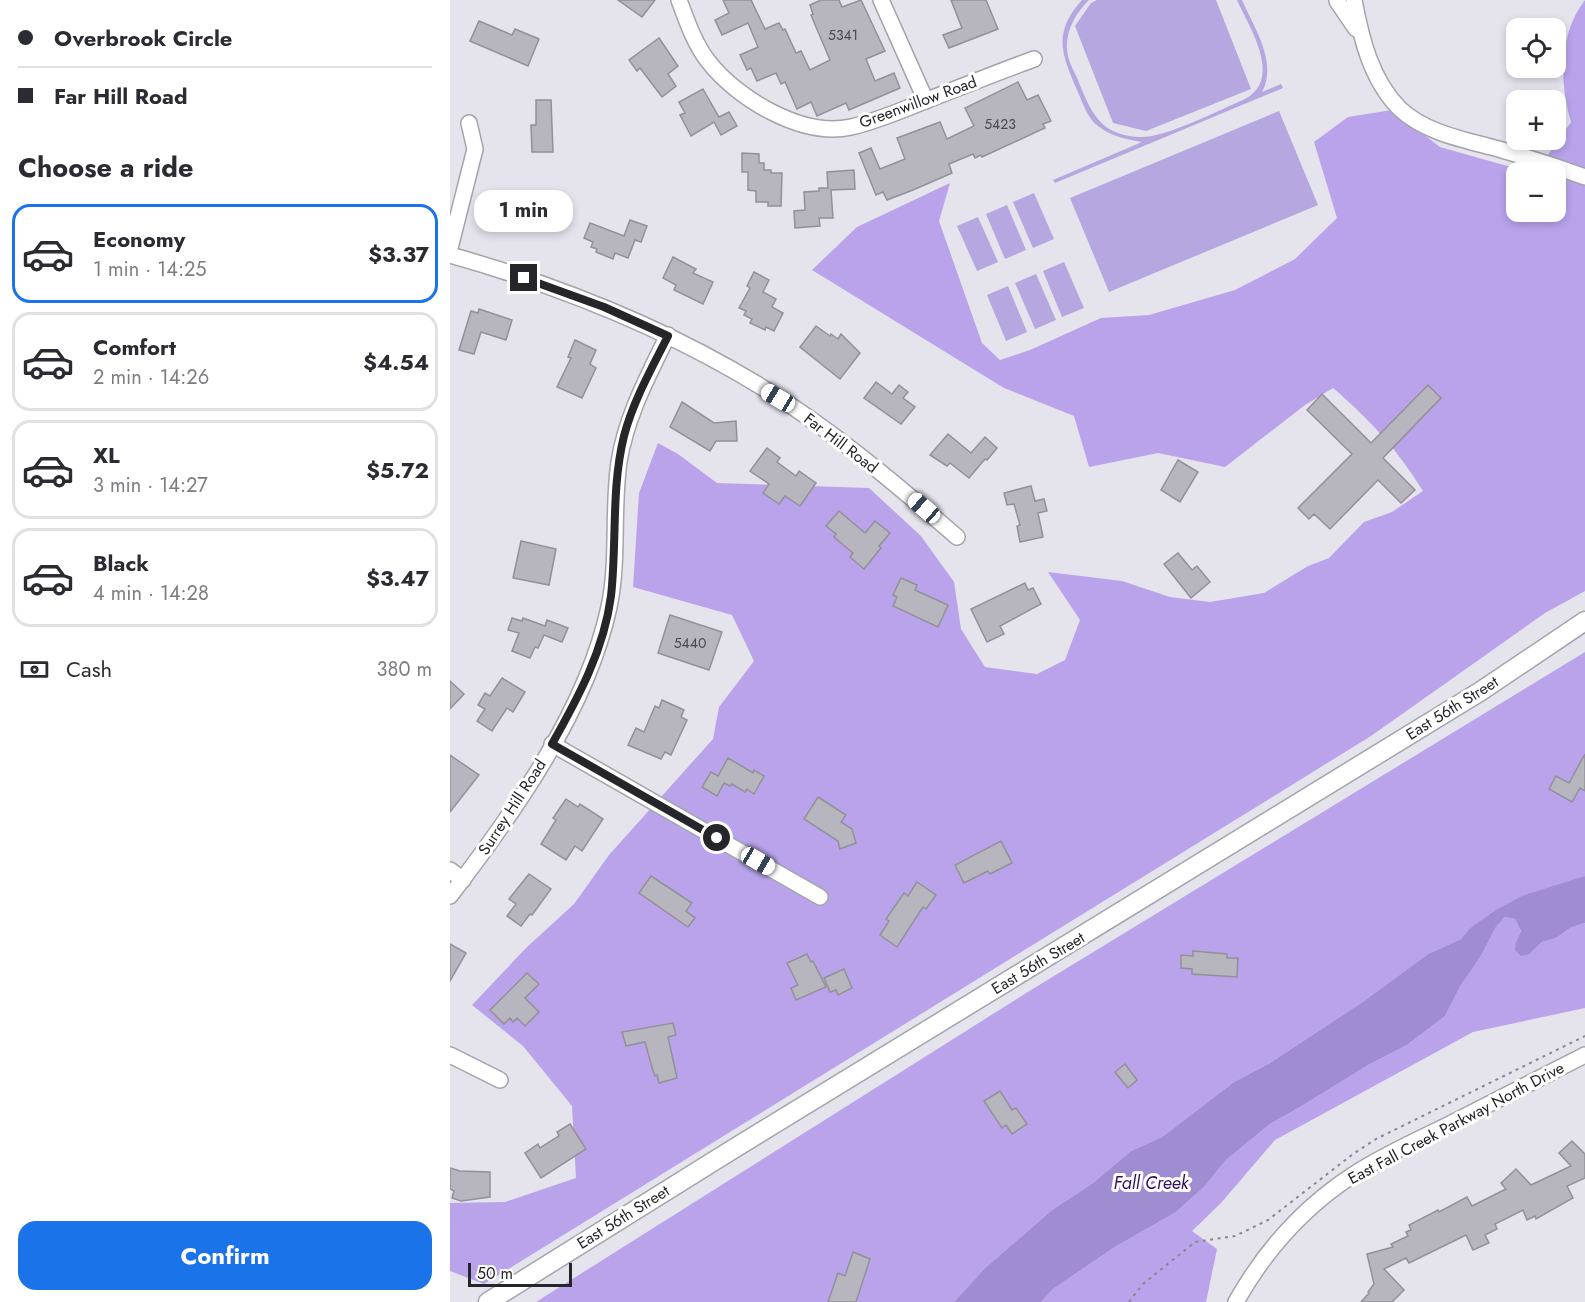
<!DOCTYPE html>
<html lang="en">
<head>
<meta charset="utf-8">
<style>
	:root { --surface:#fff; --page:#f2f2f3; --text:#2b2b33; --muted:#7c7c81; --line:#e1e1e2; --accent:#1a73e8 }
	body { margin:0; font-family:Jost,sans-serif; background:var(--page); color:var(--text); height:100vh; display:flex; flex-direction:column; font-size:22px; white-space:nowrap }
	* { box-sizing:border-box; margin:0 }
	p { font-size:20px; color:var(--muted) }
	.icon { flex:none; width:33px; height:33px; fill:none; stroke:currentColor; stroke-width:2; stroke-linecap:round; stroke-linejoin:round }
	.map { position:relative; flex:1; overflow:hidden }
	.details { display:flex; flex-direction:column; background:var(--surface); width:450px }
	.details>* { flex:none }
	.top-card { display:grid; align-content:center; height:132px; padding:0 18px; background:var(--surface) }
	.fabs { position:absolute; left:1056px; top:18px; display:grid; gap:12px }
	.fabs a { display:grid; place-items:center; width:60px; height:60px; border-radius:12px; background:var(--surface); box-shadow:0 3px 9px #0003; font-size:30px }
	.scale { position:absolute; left:18px; bottom:15px; width:104px; box-sizing:border-box; padding-left:6px; border:3px solid #262529; border-top:0; font-size:16px; line-height:21px; white-space:nowrap; color:#262529; -webkit-text-stroke:4px #fff; paint-order:stroke }
	.end { position:absolute; width:27px; height:27px; margin:-14px; border:8px solid #262529; background:#fff; box-shadow:0 0 0 3px #fff }
	.from { border-radius:50% }
	.bubble { position:absolute; height:42px; border-radius:18px; background:var(--surface); box-shadow:0 3px 9px #0003; font-size:20px; font-weight:700; line-height:42px; text-align:center }
	.car { position:absolute; width:18px; height:36px; margin:-18px -9px; border-radius:8px; box-shadow:0 0 4px 2px #0007; background:linear-gradient(#fff 24%,#345 0 40%,#fff 0 76%,#345 0 86%,#fff 0) }
	.top-card b { display:flex; align-items:center; gap:21px; height:57px; font-size:22px }
	.top-card b+b { border-top:2px solid var(--line) }
	.top-card i { width:15px; height:15px; background:var(--text) }
	ul { padding:0; list-style:none }
	li { display:flex; align-items:center; gap:18px; height:99px; margin:0 12px 9px; padding:0 6px; border:3px solid var(--line); border-radius:18px }
	li div { flex:1 }
	li b { display:block; font-size:22px }
	li em { font-style:normal; font-weight:700 }
	li.selected { border-color:var(--accent) }
	li>.icon { width:54px; height:54px; stroke-width:1.5 }
	h2 { padding:0 18px; font-size:27px; line-height:72px }
	.pay { display:flex; align-items:center; gap:15px; height:66px; padding:0 18px; font-size:22px }
	.pay p { margin-inline-start:auto }
	.primary-button { display:flex; gap:12px; margin-top:auto; padding:12px 18px }
	.primary-button a { flex:1; height:69px; border-radius:18px; background:var(--accent); color:#fff; font-size:24px; font-weight:700; line-height:69px; text-align:center }
	main { display:flex; flex:1; min-height:0 }
	.map>svg:first-child { display:block }
</style>
</head>
<body>
<main>
<section class="details">
<div class="top-card">
<b><i class="from"></i>Overbrook Circle</b>
<b><i></i>Far Hill Road</b>
</div>
<h2>Choose a ride</h2>
<ul>
<li class="selected"><svg class="icon" aria-label="car" viewBox="0 0 24 24"><path d="M5 17H2v-5l4-1 3-4h7l3 4 3 1v5h-3M9 17h6M6 11h13"/><circle cx="7" cy="17" r="2"/><circle cx="17" cy="17" r="2"/></svg><div><b>Economy</b><p>1 min · 14:25</p></div><em>$3.37</em></li>
<li><svg class="icon" aria-label="car" viewBox="0 0 24 24"><path d="M5 17H2v-5l4-1 3-4h7l3 4 3 1v5h-3M9 17h6M6 11h13"/><circle cx="7" cy="17" r="2"/><circle cx="17" cy="17" r="2"/></svg><div><b>Comfort</b><p>2 min · 14:26</p></div><em>$4.54</em></li>
<li><svg class="icon" aria-label="car" viewBox="0 0 24 24"><path d="M5 17H2v-5l4-1 3-4h7l3 4 3 1v5h-3M9 17h6M6 11h13"/><circle cx="7" cy="17" r="2"/><circle cx="17" cy="17" r="2"/></svg><div><b>XL</b><p>3 min · 14:27</p></div><em>$5.72</em></li>
<li><svg class="icon" aria-label="car" viewBox="0 0 24 24"><path d="M5 17H2v-5l4-1 3-4h7l3 4 3 1v5h-3M9 17h6M6 11h13"/><circle cx="7" cy="17" r="2"/><circle cx="17" cy="17" r="2"/></svg><div><b>Black</b><p>4 min · 14:28</p></div><em>$3.47</em></li>
</ul>
<div class="pay"><svg class="icon" aria-label="cash" viewBox="0 0 24 24"><path d="M3 7h18v10H3z"/><circle cx="12" cy="12" r="2"/></svg>Cash<p>380 m</p></div>
<div class="primary-button"><a>Confirm</a></div>
</section>
<div class="map">
<svg width="1135" height="1302" viewBox="0 0 1135 1302">
	<rect width="100%" height="100%" fill="#e5e3ec"/>
	<g fill="#b7a7e1">
		<path d="M632,0H639C626,13 616,30 617,48C617,59 623,69 627,78C641,111 648,134 688,137C714,139 769,110 795,99C833,78 800,29 787,0H792C804,28 828,62 812,92L831,84L833,88L605,183L603,180L692,142C676,139 662,137 648,126C637,118 633,103 627,90C612,55 602,33 632,0Z"/>
		<path d="M647,0H766L801,89L696,131L663,123L625,26L641,3Z"/>
		<path d="M829,111L868,205L659,292L620,198Z"/>
		<path d="M584,193L604,239L583,248L563,202Z"/>
		<path d="M557,205L576,250L555,259L536,214Z"/>
		<path d="M528,217L548,262L527,271L507,226Z"/>
		<path d="M614,262L634,308L612,317L593,271Z"/>
		<path d="M586,274L606,320L585,329L565,283Z"/>
		<path d="M558,286L577,332L556,341L537,295Z"/>
	</g>
	<g fill="#b9a4ec">
		<path d="M1135,0V591L1095,613L921,736L34,1284L0,1271V1203L55,1202L126,1178L122,1106L73,1046L22,1005L76,948L124,904L159,855L263,739L269,707L304,661L282,615L183,587L189,493L208,443L228,454L267,483L419,488L471,536L504,582L511,629L535,667L587,674L615,660L630,620L598,572L672,581L720,597L760,602L814,593L858,566L879,558L914,522L942,512L973,491C948,450 919,419 883,388L855,405L775,467L708,453L639,467L624,416L554,388L362,270L407,227L500,183L489,221L532,343L550,360L580,350L651,318L699,315L785,290L845,259L887,218L864,142L898,117L942,110L990,147L1079,172H1066V212H1106V172H1086L1121,122C1109,83 1109,33 1135,0Z"/>
		<path d="M1135,652V876L1019,929L1011,939L978,954L914,1001L820,1063L784,1082L712,1137L681,1151L643,1183L602,1210L535,1268L504,1302H86L581,990Z"/>
		<path d="M1055,917L1065,919L1071,931L1066,942L1079,953L1092,942L1106,938L1122,927L1135,923V1008L1023,1032L825,1140L771,1203L742,1231L767,1249L756,1302H591L603,1289L665,1247L726,1212L754,1187L776,1160L820,1124L850,1107L920,1064L957,1045L995,1016L1009,986L1031,956L1046,927Z"/>
	</g>
	<path fill="#a08cd1" d="M1135,876V923L1122,927L1106,938L1092,942L1079,954L1071,956L1065,950L1066,942L1071,931L1065,919L1055,917L1046,927L1031,956L1010,986L995,1016L957,1045L920,1064L850,1107L820,1124L776,1160L754,1187L726,1212L665,1247L603,1289L591,1302H504L535,1268L602,1210L643,1183L681,1151L712,1137L784,1082L820,1063L914,1001L978,954L1011,939L1019,929L1046,910L1072,896Z"/>
	<g fill="#b7b5be" stroke="#929098" stroke-width="1.5">
		<path d="M168,0H205L192,17Z"/>
		<path d="M273,0H301L315,29L329,23L333,30L335,29L346,53L351,51L360,70L380,60L361,15L363,14L360,5L371,0H389L392,7L411,0L435,51L416,59L425,81L444,73L450,88L399,110L396,103L367,116L361,102L347,109L335,82L331,84L326,73L307,81L301,68L297,70L290,55L308,47L298,23L272,35L265,20L279,13Z"/>
		<path d="M501,0H536L548,29L499,48L493,35L512,28Z"/>
		<path d="M29,21L62,35L65,29L89,39L78,66L20,41Z"/>
		<path d="M209,38L228,66L218,74L226,86L212,97L190,68L187,71L179,60Z"/>
		<path d="M568,82L577,100L588,95L601,121L593,124L595,128L532,157L531,155L525,158L523,154L499,164L502,173L463,190L437,200L433,192L426,195L409,153L421,148L430,169L455,159L447,138L490,122L497,139L524,126L515,108Z"/>
		<path d="M253,89L269,117L279,112L287,126L271,135L264,122L241,136L230,115L235,113L229,102Z"/>
		<path d="M86,100H101L103,152H82L81,125H86Z"/>
		<path d="M292,153L309,154V163H314V170H321V173H332L331,206H318V202H306V191L298,190V172H292Z"/>
		<path d="M404,170L405,189L381,190L383,218H369L370,226L345,228L344,211L355,210L354,192L369,191V188H378L377,172Z"/>
		<path d="M59,192L104,205L98,224L53,213Z"/>
		<path d="M180,220L197,226L191,242L185,240L178,258L165,253L163,259L146,252L147,249L141,247L143,242L134,238L140,223L174,236Z"/>
		<path d="M223,257L246,269L243,273L263,282L253,304L224,290L226,285L213,278Z"/>
		<path d="M304,272L319,280L313,292L326,299L322,307L333,313L324,331L316,327L315,330L300,323L302,319L294,315L296,311L289,308L300,288L297,286Z"/>
		<path d="M29,309L62,320L56,340L31,332L24,354L9,350L21,311L28,313Z"/>
		<path d="M366,326L380,336L381,334L388,339L391,334L410,353L390,379L350,347Z"/>
		<path d="M125,340L146,350L140,364L146,368L132,398L107,387L121,358L118,357Z"/>
		<path d="M426,382L442,394L449,385L458,392L453,398L465,407L451,424L414,398Z"/>
		<path d="M978,385L991,398L933,458L965,490L951,503L928,480L880,529L864,514L859,519L848,508L902,454L857,410L872,394L921,443Z"/>
		<path d="M232,402L264,423L286,421L287,441H266L260,451L220,427Z"/>
		<path d="M498,434L521,453L535,437L547,448L537,460L535,459L519,478L500,463L497,466L480,455Z"/>
		<path d="M317,448L330,458L327,462L346,476L349,471L366,483L350,506L335,496L329,504L313,493L319,484L300,471Z"/>
		<path d="M728,460L748,472L730,502L711,490Z"/>
		<path d="M581,486L585,501L594,499L597,511L588,513L593,537L570,542L567,526L570,525L564,504L557,505L554,493Z"/>
		<path d="M389,511L415,533L425,521L440,533L429,546L431,548L414,569L400,557L403,553L384,537L386,534L376,526Z"/>
		<path d="M71,541L106,549L99,585L63,578Z"/>
		<path d="M728,553L742,570L747,566L760,582L741,598L714,564Z"/>
		<path d="M451,578L467,585L465,590L498,605L488,627L443,606L447,597L443,595Z"/>
		<path d="M575,583L578,590L583,588L591,604L550,626L554,634L537,642L521,609Z"/>
		<path d="M220,615L272,632L259,670L208,653Z"/>
		<path d="M62,618L72,621L73,618L95,626L97,620L118,628L112,642L94,635L88,648L85,647L80,658L62,651L69,633L58,630Z"/>
		<path d="M52,678L75,692L63,712L57,708L42,731L27,721L35,709L28,705L35,693L40,696Z"/>
		<path d="M0,681L14,694L0,709Z"/>
		<path d="M212,700L234,710L231,717L237,720L221,755L215,752L211,759L178,745L186,728L194,732L205,706L209,708Z"/>
		<path d="M1135,754V791L1130,788L1122,802L1099,789L1106,776L1119,783Z"/>
		<path d="M0,755L29,775L0,812Z"/>
		<path d="M278,758L303,773L304,770L314,776L304,794L297,789L295,792L282,784L280,786L274,783L267,796L252,787L261,772L268,776Z"/>
		<path d="M368,797L396,815L391,822L402,829L406,843L390,849L388,841L354,819Z"/>
		<path d="M116,799L128,807L130,804L153,819L132,851L125,846L116,860L91,844L106,820L103,818Z"/>
		<path d="M551,841L562,863L540,874L538,871L514,883L505,865Z"/>
		<path d="M79,874L101,889L82,915L80,914L71,926L57,916L66,904L59,899Z"/>
		<path d="M201,876L242,903L236,911L245,918L238,927L189,893Z"/>
		<path d="M467,882L486,895L476,909L473,907L447,947L430,935L439,921L436,919L454,893L458,896Z"/>
		<path d="M0,944L16,953L0,981Z"/>
		<path d="M743,951L777,954V958H788L787,977L742,974V969L731,968V955L743,956Z"/>
		<path d="M357,954L361,962L363,961L376,987L346,1000L341,988L348,985L337,963Z"/>
		<path d="M394,969L402,988L388,995L386,990L380,992L374,978Z"/>
		<path d="M77,973L89,984L75,998L89,1012L75,1026L67,1018L63,1022L60,1018L54,1024L40,1010Z"/>
		<path d="M223,1023L226,1035L218,1037L227,1078L209,1083L207,1075L205,1076L203,1071L195,1042L176,1046L172,1032Z"/>
		<path d="M675,1064L687,1080L678,1088L665,1072Z"/>
		<path d="M550,1091L562,1110L566,1108L577,1124L562,1134L556,1125L552,1128L534,1101Z"/>
		<path d="M120,1124L136,1149L91,1178L75,1153L88,1144L90,1148L109,1136L107,1132Z"/>
		<path d="M1122,1141L1135,1154V1178L1117,1186L1123,1198L1086,1219L1085,1216L1077,1220L1073,1210L1045,1224L1047,1229L1035,1235L1039,1243L1023,1250L1016,1235L959,1263L956,1258L934,1269L954,1290L942,1302H911L919,1293L918,1292L924,1284L917,1254L943,1247L941,1244L958,1236L956,1232L961,1230L959,1225L988,1210L989,1212L1017,1197L1022,1206L1056,1189L1051,1183L1066,1169L1081,1185L1121,1166L1109,1153Z"/>
		<path d="M0,1168L10,1171L40,1172V1197L11,1201L2,1198L4,1191L0,1189Z"/>
		<path d="M403,1252L420,1259L406,1302H378L388,1273L395,1276Z"/>
	</g>
	<g fill="none" stroke-linecap="round" stroke-linejoin="round">
		<defs>
			<g id="minor">
				<path d="M229,0C237,21 244,43 258,61C287,99 353,138 401,127C424,122 448,112 470,103C508,88 546,73 584,59"/>
				<path d="M431,0L476,101"/>
				<path d="M904,0C911,38 921,80 950,109C977,134 1017,140 1052,150C1080,158 1108,167 1135,177"/>
				<path d="M887,1L906,29"/>
				<path d="M0,248L25,149L19,123"/>
				<path d="M0,255C121,289 238,337 343,407C401,446 454,491 507,537"/>
				<path d="M102,744L370,897"/>
				<path d="M0,870L13,880"/>
				<path d="M0,896C63,814 137,710 159,607C169,560 162,510 169,462C176,417 198,376 218,335"/>
				<path d="M0,1055L50,1080"/>
				<path d="M786,1302C814,1252 854,1207 903,1175C933,1155 968,1140 1000,1124C1045,1101 1090,1078 1135,1055"/>
			</g>
			<path id="major" d="M38,1302L280,1151L1031,691L1135,621"/>
		</defs>
		<use href="#minor" stroke="#a5a3ac" stroke-width="18"/>
		<use href="#major" stroke="#a5a3ac" stroke-width="21"/>
		<path stroke="#88878d" stroke-width="2" stroke-dasharray="3 4.5" stroke-linecap="butt" d="M679,1302L693,1284L745,1242L785,1236L818,1220L903,1154L926,1139L1135,1036"/>
		<use href="#minor" stroke="#fff" stroke-width="15"/>
		<use href="#major" stroke="#fff" stroke-width="18"/>
	</g>
	<g fill="none" stroke-linecap="round" stroke-linejoin="round">
		<path stroke="#262529" stroke-width="8" d="M74,278L154,307L218,336C202,368 183,401 174,436C161,488 167,543 161,596C154,650 128,698 102,744L267,838"/>
	</g>
	<g text-anchor="middle" dominant-baseline="central" stroke-width="6" stroke-linejoin="round" paint-order="stroke">
		<g font-size="14" fill="#4a494e">
			<text x="393" y="35">5341</text>
			<text x="550" y="124">5423</text>
			<text x="240" y="643">5440</text>
		</g>
		<g font-size="16" fill="#262529" stroke="#fff">
			<text transform="translate(468 102) rotate(-20)">Greenwillow Road</text>
			<text transform="translate(391 443) rotate(37)">Far Hill Road</text>
			<text transform="translate(1002 708) rotate(-32)">East 56th Street</text>
			<text transform="translate(62 807) rotate(-57)">Surrey Hill Road</text>
			<text transform="translate(588 963) rotate(-31)">East 56th Street</text>
			<text transform="translate(1006 1123) rotate(-28)">East Fall Creek Parkway North Drive</text>
			<text transform="translate(173 1217) rotate(-32)">East 56th Street</text>
		</g>
		<g font-size="18" font-style="italic" fill="#330e61" stroke="#fff">
			<text x="701" y="1183">Fall Creek</text>
		</g>
	</g>
</svg>
<div class="fabs">
<a><svg class="icon" aria-label="locate" viewBox="0 0 24 24"><circle cx="12" cy="12" r="6"/><path d="M12 2v4M12 18v4M2 12h4M18 12h4"/></svg></a>
<a>+</a>
<a>−</a>
</div>
<div class="scale">50 m</div>
<i class="end from" style="left:267px;top:838px"></i>
<i class="end" style="left:74px;top:278px"></i>
<div class="bubble" style="left:24px;top:190px;width:99px">1 min</div>
<i class="car" style="left:328px;top:398px;rotate:301deg"></i>
<i class="car" style="left:474px;top:508px;rotate:311deg"></i>
<i class="car" style="left:308px;top:861px;rotate:120deg"></i>
</div>
</main>
</body>
</html>
